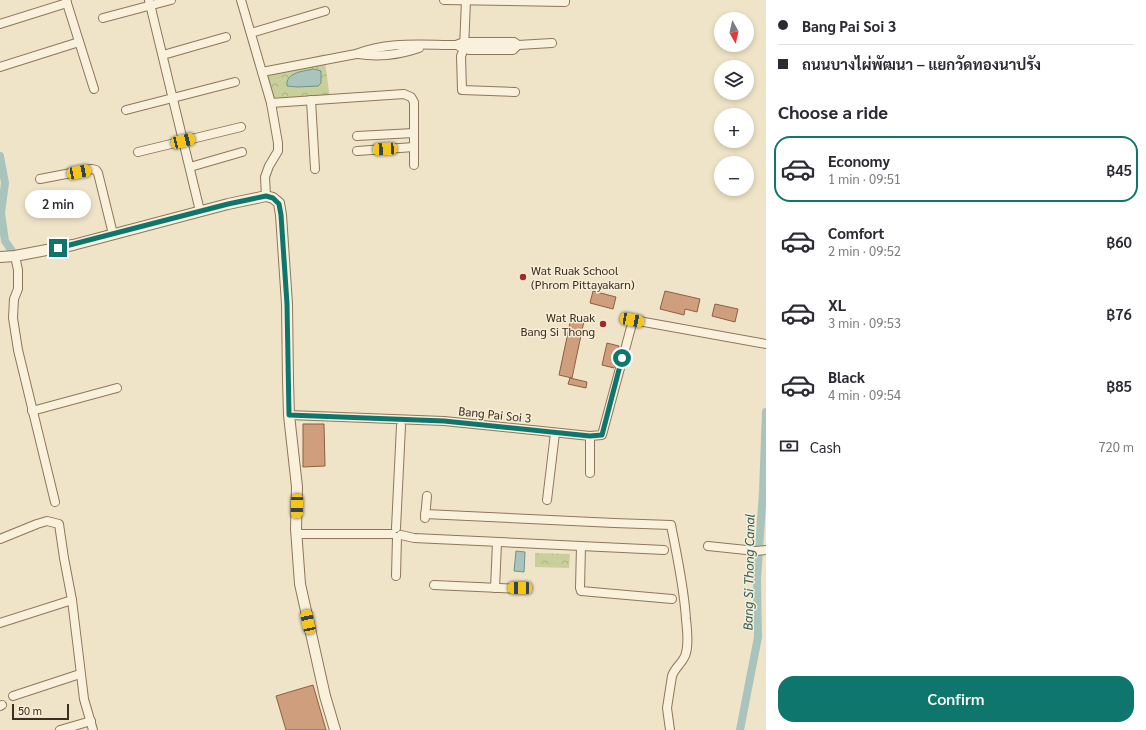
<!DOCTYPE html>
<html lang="en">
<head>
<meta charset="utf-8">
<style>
	:root { --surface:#fff; --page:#f7f7f7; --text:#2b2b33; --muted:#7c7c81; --line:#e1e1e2; --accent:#0f766e }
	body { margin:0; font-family:Georgia,Sarabun,serif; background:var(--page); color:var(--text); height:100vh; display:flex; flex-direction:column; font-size:15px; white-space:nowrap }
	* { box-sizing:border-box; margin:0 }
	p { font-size:13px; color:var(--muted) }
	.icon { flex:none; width:22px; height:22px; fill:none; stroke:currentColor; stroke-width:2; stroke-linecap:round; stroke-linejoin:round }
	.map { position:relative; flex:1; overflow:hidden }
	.details { display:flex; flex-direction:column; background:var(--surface); width:380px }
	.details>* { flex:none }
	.guide { display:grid; align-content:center; height:88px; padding:0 12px; background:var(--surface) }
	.needle { width:26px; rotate:172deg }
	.buttons { position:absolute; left:714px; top:12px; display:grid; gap:8px }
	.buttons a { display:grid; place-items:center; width:40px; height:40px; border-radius:50%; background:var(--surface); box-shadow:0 2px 6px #0003; font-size:20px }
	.scale { position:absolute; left:12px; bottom:10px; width:57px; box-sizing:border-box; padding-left:4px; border:2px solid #3d2e20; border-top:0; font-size:11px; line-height:14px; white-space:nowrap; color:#3d2e20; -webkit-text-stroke:3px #f7eed8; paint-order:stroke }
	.end { position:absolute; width:18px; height:18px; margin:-9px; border:5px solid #0f766e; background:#fff; box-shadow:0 0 0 2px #fff }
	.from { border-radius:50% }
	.bubble { position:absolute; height:28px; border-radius:14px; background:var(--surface); box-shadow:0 2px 6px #0003; font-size:13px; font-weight:600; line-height:28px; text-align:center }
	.car { position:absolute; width:12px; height:24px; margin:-12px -6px; border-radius:5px; box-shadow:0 0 3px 1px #0007; background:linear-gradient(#f5c518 24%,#345 0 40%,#f5c518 0 76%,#345 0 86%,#f5c518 0) }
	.guide b { display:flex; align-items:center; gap:14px; height:38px; font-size:15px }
	.guide b+b { border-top:1px solid var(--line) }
	.guide i { width:10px; height:10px; background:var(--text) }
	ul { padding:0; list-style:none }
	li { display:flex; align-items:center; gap:12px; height:66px; margin:0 8px 6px; padding:0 4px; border:2px solid transparent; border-radius:16px }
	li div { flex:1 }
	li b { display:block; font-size:15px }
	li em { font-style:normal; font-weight:600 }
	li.on { border-color:var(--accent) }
	li>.icon { width:36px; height:36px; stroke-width:1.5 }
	h2 { padding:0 12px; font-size:18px; line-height:48px }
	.pay { display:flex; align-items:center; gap:10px; height:44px; padding:0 12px; font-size:15px }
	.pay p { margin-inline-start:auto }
	.button { display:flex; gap:8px; margin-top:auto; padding:8px 12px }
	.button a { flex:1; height:46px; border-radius:16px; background:var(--accent); color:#fff; font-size:16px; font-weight:600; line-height:46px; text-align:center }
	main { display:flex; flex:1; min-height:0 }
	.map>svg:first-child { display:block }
</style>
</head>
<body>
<main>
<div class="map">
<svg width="766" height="730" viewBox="0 0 766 730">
	<defs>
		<pattern id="park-crowns" width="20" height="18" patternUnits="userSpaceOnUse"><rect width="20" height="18" fill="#c9cf9b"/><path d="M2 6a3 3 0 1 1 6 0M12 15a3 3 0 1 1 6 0" fill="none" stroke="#aeb285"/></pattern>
	</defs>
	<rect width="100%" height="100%" fill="#f0e4c8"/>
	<g fill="url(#park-crowns)">
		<path d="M324,54L330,99L271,103L262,72Z"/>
		<path d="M535,553L570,554L569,568L535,567Z"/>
	</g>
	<g fill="#a9c4bc" stroke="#6f938a">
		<path d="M314,69L321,71V83L318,86L297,87L287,86C285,72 305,71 314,69Z"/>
		<path d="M516,551L525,552L524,572L514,571Z"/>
	</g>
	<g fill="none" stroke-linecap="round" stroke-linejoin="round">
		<g stroke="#a9c4bc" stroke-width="8">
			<path d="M0,156L5,183L1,213L5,241L12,251"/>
			<path d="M740,730L758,637L757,579L763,491L766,412"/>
		</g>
	</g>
	<g fill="#cf9f7d" stroke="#8d5f41">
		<path d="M593,291L616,297L613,309L590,303Z"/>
		<path d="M665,291L700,299L697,312L685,309L684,315L660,309Z"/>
		<path d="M715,304L738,309L735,322L712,316Z"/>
		<path d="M571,318L584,321L572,378L559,375Z"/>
		<path d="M607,343L619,346L614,368L602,365Z"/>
		<path d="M570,378L587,382L586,388L568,384Z"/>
		<path d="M303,424H324L325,466L303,467Z"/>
		<path d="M313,685L326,730H286L276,696Z"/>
	</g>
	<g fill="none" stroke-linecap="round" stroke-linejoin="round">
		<defs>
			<g id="minor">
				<path d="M66,0L94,89"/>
				<path d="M149,0L200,211"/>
				<path d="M241,0L271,103L278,143V151L269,166L265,177L266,196"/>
				<path d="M444,0L565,2V0"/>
				<path d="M466,0L464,49L461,56L462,90L515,92"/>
				<path d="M103,18L171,0"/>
				<path d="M0,24L67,3"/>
				<path d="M251,33L325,11"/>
				<path d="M460,47L469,50H513L518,45"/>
				<path d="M358,54C378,57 399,55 419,48"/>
				<path d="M163,55L226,37"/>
				<path d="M0,67L79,42"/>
				<path d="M262,72L356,54C388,41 422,45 456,45L464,42H514L518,45L552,43"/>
				<path d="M311,100L315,169"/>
				<path d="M271,103L404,94L411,97L414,102V165"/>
				<path d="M126,110L235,82"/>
				<path d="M357,136L414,133"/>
				<path d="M357,151L414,147"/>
				<path d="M138,152L241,127"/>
				<path d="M190,167L242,152"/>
				<path d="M40,179L92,169L96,170L98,173L113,234"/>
				<path d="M15,256L18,270V289L14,299L13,318L18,350L55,502"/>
				<path d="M32,411L117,388"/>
				<path d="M289,415L444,421L590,436L602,435L633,320L766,344"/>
				<path d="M590,436V473"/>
				<path d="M547,500L555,433"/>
				<path d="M425,514L614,523L671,525C677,556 684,587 686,619C687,630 689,642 686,653C684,662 675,667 672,676L667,708L670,730"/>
				<path d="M425,518L427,496"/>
				<path d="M396,528L401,426"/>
				<path d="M297,534H392"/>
				<path d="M401,535L414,538L664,550"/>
				<path d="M0,539L37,524L47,521L59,524L64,558L72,600L84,699L93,730"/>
				<path d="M581,546L580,588L581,591L672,599"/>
				<path d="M708,546L756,551L766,550"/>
				<path d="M396,576L397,537"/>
				<path d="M434,585L520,589"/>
				<path d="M495,588L497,543"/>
				<path d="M0,623L72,600"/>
				<path d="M13,696L80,674"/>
				<path d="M0,706L2,705"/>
				<path d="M60,730L91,721"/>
			</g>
			<path id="tertiary" d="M0,257L15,256L73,245L228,204L266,196L273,198L279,203L281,215L287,304L288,380L289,415L297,487L296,529L300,584L325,696L335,730"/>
		</defs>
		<use href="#minor" stroke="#8d765c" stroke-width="10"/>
		<use href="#tertiary" stroke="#8d765c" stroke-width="12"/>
		<use href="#minor" stroke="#faf1dc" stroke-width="8"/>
		<use href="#tertiary" stroke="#faf1dc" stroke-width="10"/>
	</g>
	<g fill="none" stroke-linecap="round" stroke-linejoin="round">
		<path stroke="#0f766e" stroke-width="5" d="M58,248L228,204L266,196L273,198L279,204L281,215L287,304L289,415L444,421L590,436L602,435L622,358"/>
	</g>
	<g fill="#9e2a2b" stroke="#f7eed8" stroke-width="1.5">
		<circle cx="523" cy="277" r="4"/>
		<circle cx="603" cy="324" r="4"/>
	</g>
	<g text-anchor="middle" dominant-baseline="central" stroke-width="3" stroke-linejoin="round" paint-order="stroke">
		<g font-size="12" fill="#3d2e20" stroke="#f7eed8" text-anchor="start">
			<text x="531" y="270">Wat Ruak School<tspan x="531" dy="14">(Phrom Pittayakarn)</tspan></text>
			<text x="595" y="317" text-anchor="end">Wat Ruak<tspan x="595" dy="14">Bang Si Thong</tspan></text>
		</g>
		<g font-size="12" fill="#3d2e20" stroke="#f7eed8">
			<text transform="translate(495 414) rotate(6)">Bang Pai Soi 3</text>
		</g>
		<g font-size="13" font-style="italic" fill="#2f5d5a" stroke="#f7eed8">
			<text transform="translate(748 572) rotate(-89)">Bang Si Thong Canal</text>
		</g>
	</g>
</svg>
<div class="buttons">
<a><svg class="needle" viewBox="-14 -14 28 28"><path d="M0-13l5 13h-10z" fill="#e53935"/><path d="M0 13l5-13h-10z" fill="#7c7c81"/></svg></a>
<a><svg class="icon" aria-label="layers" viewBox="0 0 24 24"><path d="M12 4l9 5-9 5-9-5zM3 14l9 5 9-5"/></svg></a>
<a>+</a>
<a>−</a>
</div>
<div class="scale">50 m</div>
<i class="end from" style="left:622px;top:358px"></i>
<i class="end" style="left:58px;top:248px"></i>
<div class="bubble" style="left:25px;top:190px;width:66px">2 min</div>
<i class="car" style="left:183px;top:141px;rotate:76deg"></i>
<i class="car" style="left:385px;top:149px;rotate:267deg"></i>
<i class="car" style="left:79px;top:172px;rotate:79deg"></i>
<i class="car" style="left:632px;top:320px;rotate:101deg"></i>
<i class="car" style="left:297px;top:506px;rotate:181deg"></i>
<i class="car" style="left:520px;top:588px;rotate:271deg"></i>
<i class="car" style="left:308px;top:622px;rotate:348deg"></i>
</div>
<section class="details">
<div class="guide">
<b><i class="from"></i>Bang Pai Soi 3</b>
<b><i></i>ถนนบางไผ่พัฒนา – แยกวัดทองนาปรัง</b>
</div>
<h2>Choose a ride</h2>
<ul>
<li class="on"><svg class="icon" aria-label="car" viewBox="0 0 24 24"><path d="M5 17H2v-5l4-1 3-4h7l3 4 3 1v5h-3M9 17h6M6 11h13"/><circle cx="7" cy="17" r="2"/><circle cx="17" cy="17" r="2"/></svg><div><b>Economy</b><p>1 min · 09:51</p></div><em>฿45</em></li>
<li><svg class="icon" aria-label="car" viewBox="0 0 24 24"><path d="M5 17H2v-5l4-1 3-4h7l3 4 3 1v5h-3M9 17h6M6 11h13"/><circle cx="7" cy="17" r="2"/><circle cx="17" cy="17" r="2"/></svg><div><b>Comfort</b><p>2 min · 09:52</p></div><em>฿60</em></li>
<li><svg class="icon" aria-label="car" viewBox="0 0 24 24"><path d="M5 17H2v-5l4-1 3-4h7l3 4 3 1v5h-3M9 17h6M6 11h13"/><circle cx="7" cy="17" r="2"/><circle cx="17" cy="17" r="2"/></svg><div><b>XL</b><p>3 min · 09:53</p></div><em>฿76</em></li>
<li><svg class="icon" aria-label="car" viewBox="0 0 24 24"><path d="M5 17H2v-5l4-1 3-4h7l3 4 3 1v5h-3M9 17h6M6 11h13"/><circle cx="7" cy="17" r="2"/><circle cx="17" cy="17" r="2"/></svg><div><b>Black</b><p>4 min · 09:54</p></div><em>฿85</em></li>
</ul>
<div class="pay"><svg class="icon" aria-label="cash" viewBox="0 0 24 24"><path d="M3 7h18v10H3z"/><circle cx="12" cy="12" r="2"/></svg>Cash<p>720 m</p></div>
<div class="button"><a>Confirm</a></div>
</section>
</main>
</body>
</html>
